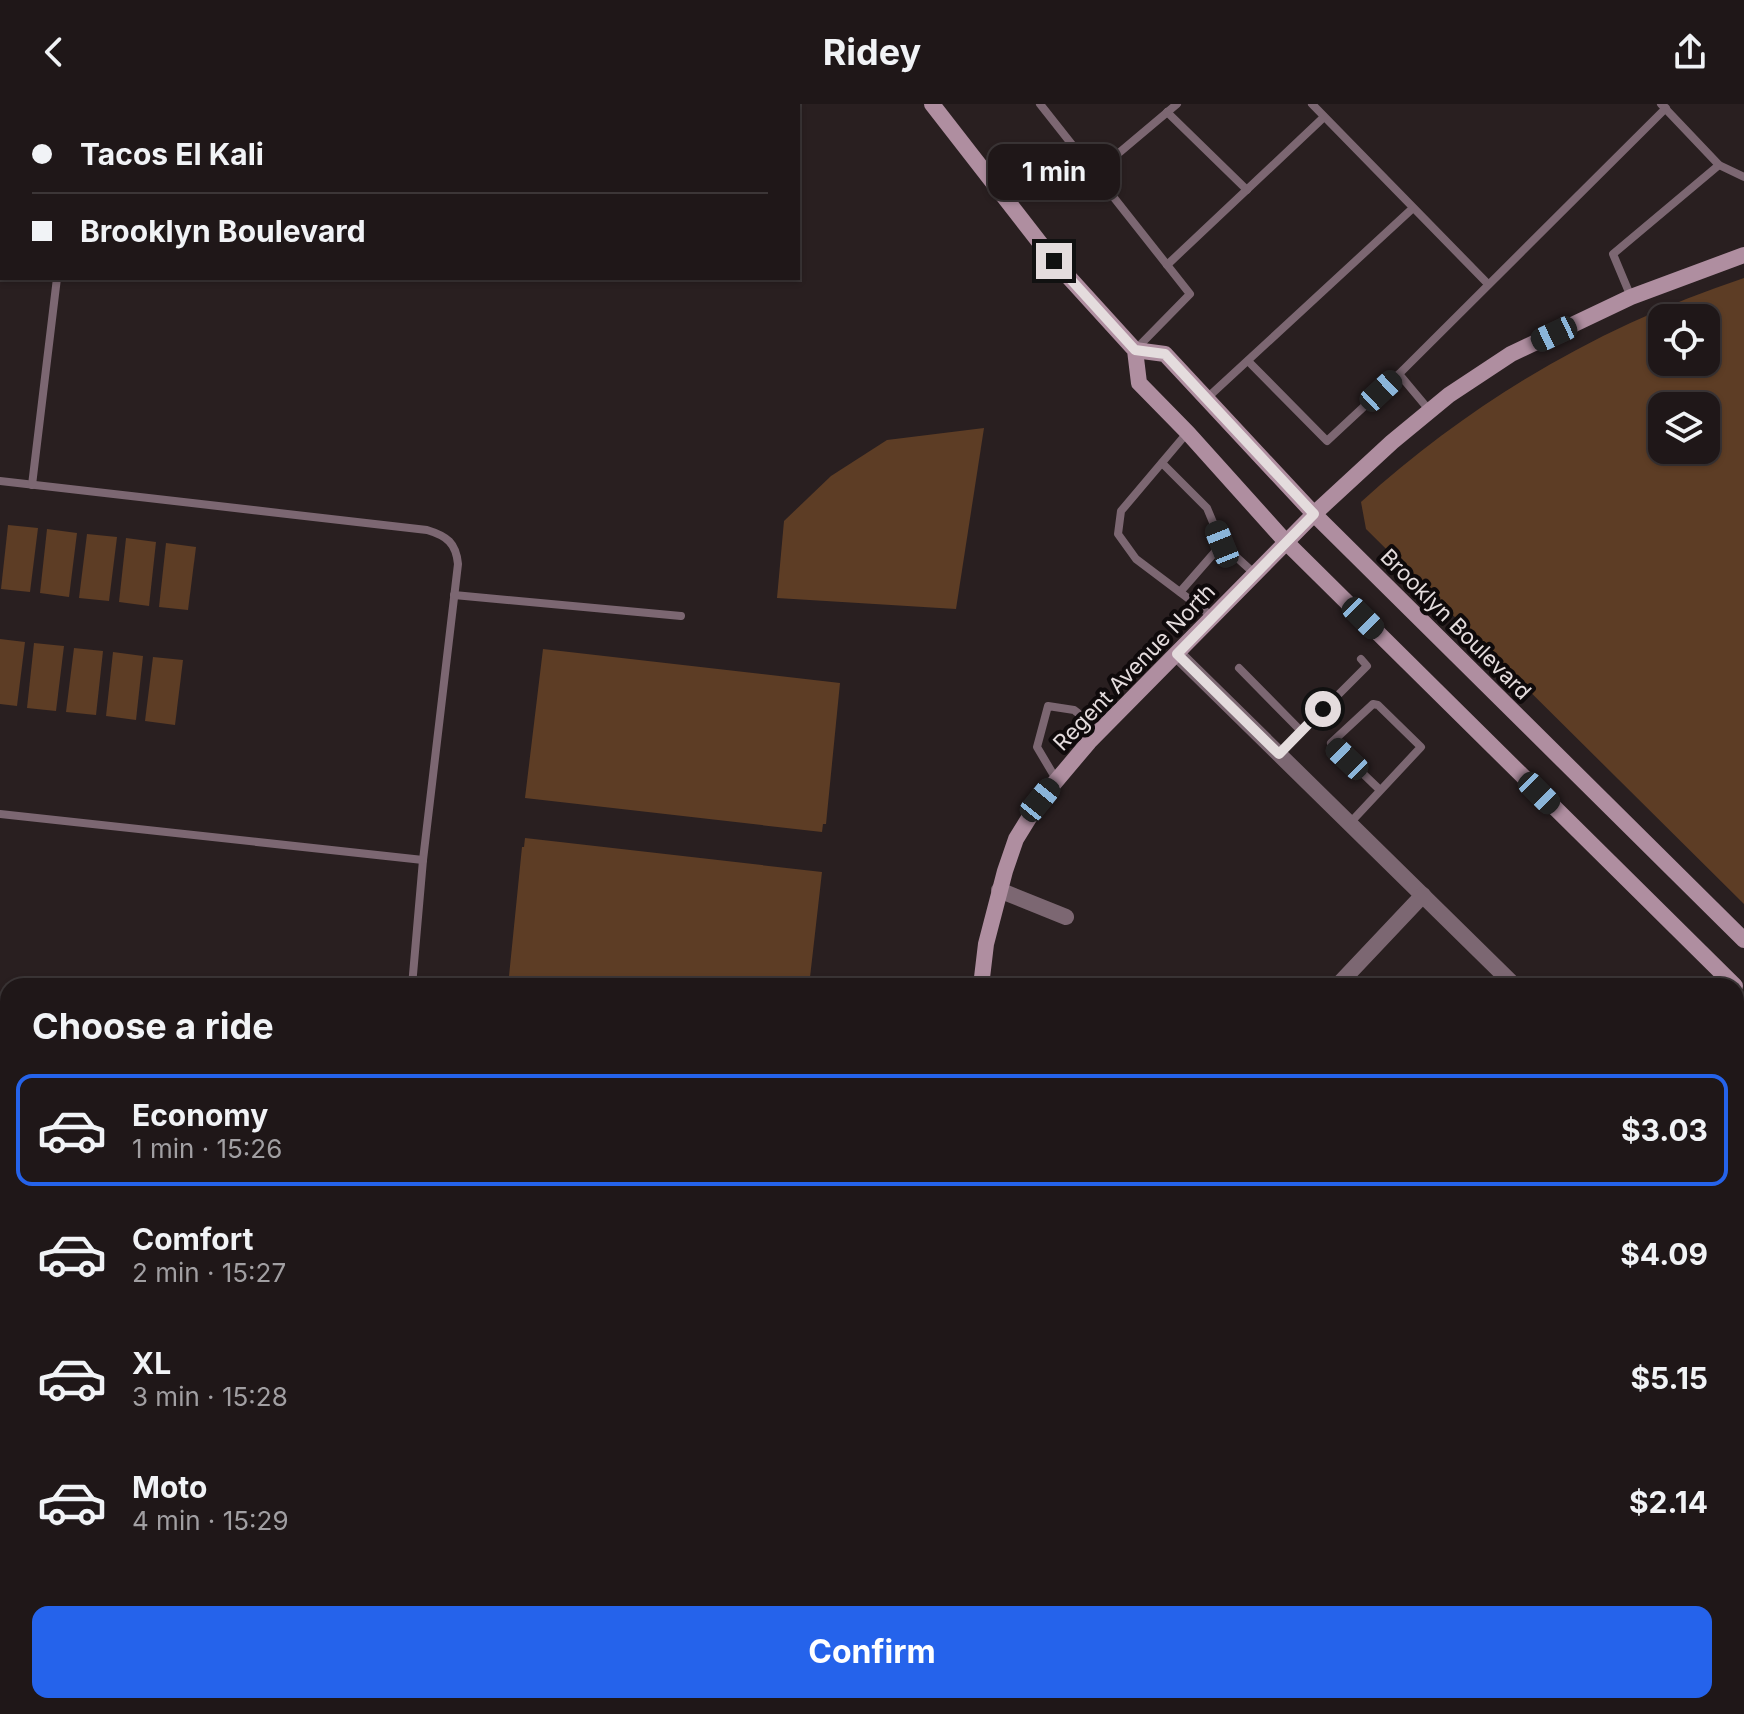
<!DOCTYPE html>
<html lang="en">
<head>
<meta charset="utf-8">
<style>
	:root { --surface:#1f1718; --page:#2c2425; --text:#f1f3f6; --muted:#a19fa2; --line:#3c3637; --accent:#2563eb }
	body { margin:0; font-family:Inter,sans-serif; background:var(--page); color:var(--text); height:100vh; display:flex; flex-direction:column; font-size:30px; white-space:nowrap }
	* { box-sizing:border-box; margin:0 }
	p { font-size:26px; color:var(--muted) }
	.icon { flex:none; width:44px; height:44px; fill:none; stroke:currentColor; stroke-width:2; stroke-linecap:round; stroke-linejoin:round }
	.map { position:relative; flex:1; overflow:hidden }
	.panel { position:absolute; left:0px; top:874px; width:1744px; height:736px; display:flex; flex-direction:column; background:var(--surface); border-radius:24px 24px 0 0; box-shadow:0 2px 6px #0004,0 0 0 2px var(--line) }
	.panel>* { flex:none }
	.top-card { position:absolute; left:0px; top:0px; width:800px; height:176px; box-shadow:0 2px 6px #0004,0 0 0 2px var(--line); display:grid; align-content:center; height:176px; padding:0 32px; background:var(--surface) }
	.tools { position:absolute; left:1648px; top:200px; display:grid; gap:16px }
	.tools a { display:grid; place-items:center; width:72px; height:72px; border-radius:16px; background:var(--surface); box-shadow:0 2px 6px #0004,0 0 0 2px var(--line); font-size:40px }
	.end { position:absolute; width:36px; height:36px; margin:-18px; border:10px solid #e4dcdd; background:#111; box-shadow:0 0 0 4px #111 }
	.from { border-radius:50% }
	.bubble { position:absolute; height:56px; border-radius:16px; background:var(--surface); box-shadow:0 2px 6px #0004,0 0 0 2px var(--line); font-size:26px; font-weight:700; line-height:56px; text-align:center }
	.car { position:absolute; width:24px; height:48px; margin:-24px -12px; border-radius:10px; box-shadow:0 0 6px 2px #0007; background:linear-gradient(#222 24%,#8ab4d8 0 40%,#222 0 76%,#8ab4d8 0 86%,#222 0) }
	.top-card b { display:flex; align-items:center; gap:28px; height:76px; font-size:30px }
	.top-card b+b { border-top:2px solid var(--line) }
	.top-card i { width:20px; height:20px; background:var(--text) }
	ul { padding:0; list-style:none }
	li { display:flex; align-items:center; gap:24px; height:112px; margin:0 16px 12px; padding:0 16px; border:4px solid transparent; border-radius:16px }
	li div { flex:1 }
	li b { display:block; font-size:30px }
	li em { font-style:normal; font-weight:700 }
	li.on { border-color:var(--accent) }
	li>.icon { width:72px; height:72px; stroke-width:1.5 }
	h2 { padding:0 32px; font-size:36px; line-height:96px }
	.button { display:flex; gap:16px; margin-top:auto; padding:16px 32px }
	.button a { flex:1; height:92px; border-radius:16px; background:var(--accent); color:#fff; font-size:32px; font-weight:700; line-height:92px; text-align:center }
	header { display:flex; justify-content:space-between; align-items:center; height:104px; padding:0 32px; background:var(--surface); font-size:36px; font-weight:700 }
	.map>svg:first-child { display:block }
</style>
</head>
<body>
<header><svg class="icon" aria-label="back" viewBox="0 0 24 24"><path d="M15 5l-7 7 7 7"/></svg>Ridey<svg class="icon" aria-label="share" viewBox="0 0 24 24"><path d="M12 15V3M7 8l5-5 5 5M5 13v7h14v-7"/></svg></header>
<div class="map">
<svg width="1744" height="1610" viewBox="0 0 1744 1610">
	<rect width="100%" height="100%" fill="#291f20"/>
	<g fill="#5d3d25" fill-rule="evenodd">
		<path d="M1744,174V800L1366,425L1361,398C1474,296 1600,222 1744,174ZM1662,214H1706V258H1662ZM1662,302H1706V346H1662Z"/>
		<path d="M984,324L956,505L777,494L784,417L831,372L887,336Z"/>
		<path d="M8,421L38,424L30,488L1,485Z"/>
		<path d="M47,425L77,429L69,493L40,489Z"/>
		<path d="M87,430L117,433L109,497L79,494Z"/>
		<path d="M126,434L156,438L149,502L119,498Z"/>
		<path d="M166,439L196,443L188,506L159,503Z"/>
		<path d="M0,535L25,538L17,602L0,600Z"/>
		<path d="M34,539L64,542L56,607L27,604Z"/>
		<path d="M74,544L103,547L96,611L66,608Z"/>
		<path d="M543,545L840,579L826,720H823L822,728L525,694Z"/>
		<path d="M113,548L143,552L136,616L106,612Z"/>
		<path d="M153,553L183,556L175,621L145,617Z"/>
		<path d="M525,734L822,768L809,882H508L522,743H524Z"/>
		<path d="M8,923V1202L0,1201V928Z"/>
	</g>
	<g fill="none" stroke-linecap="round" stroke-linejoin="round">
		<g stroke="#7c6772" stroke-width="8">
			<path d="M1040,0L1190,190L1136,245"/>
			<path d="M1312,0L1488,180"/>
			<path d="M78,2V0"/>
			<path d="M406,2V0"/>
			<path d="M1167,8L1247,86"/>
			<path d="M1719,61L1744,73"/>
			<path d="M1095,69L1177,0"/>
			<path d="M1167,161L1324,13"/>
			<path d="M1631,193L1613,150L1719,61L1661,0"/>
			<path d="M1248,257L1327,337L1399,270L1666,4"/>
			<path d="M1399,270L1430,307"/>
			<path d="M1206,295L1413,104"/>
			<path d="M1187,329L1121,407L1118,430L1136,455L1213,513"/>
			<path d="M1162,359L1207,404L1222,440"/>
			<path d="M0,377L427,426C447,432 456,439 458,460L423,756L412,882"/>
			<path d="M32,381L57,174"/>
			<path d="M1180,488L1222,440L1255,470"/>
			<path d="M454,491L681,512"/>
			<path d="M1239,564L1301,627"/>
			<path d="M1279,650L1367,562L1361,555"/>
			<path d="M1056,675L1037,643L1048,602L1074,606L1100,626"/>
			<path d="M0,710L423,756"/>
			<path d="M1350,719L1421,643L1378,601L1373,600L1331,639L1380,686"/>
			<path d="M1744,1125L1737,1201L1744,1208"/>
		</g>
		<g stroke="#7c6772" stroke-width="16">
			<path d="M1177,550L1515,882"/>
			<path d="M999,786L1066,813"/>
			<path d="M1337,882L1423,791"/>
			<path d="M1736,1419L1744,1428"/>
			<path d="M0,1541L8,1540"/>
			<path d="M1531,1602L1535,1610"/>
			<path d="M100,1610L101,1602"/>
			<path d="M450,1610L451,1602"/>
		</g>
		<g stroke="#af8ea0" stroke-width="16">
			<path d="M932,0L1054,157L1135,246L1139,279L1188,329L1286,438L1735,882"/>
			<path d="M1135,246L1165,250L1314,410L1744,836"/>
			<path d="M981,882L986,840L1005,767L1016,735L1040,696L1089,638L1314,410L1392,338L1449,291L1511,250L1631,193L1744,151"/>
			<path d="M912,1610V1602"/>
		</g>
	</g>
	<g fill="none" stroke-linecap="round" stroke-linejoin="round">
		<path stroke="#e4dcdd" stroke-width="10" d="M1054,157L1135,246L1165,250L1314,410L1177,550L1279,650L1323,605"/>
	</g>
	<g text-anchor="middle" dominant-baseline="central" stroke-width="8" stroke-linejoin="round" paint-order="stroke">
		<g font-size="22" fill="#e4dcdd" stroke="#0f0a0b">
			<text transform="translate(1456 520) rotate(45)">Brooklyn Boulevard</text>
			<text transform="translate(1134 563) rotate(-46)">Regent Avenue North</text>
		</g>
	</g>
</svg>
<div class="tools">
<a><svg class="icon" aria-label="locate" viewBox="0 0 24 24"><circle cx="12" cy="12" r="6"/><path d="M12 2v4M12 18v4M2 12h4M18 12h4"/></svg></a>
<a><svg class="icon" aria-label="layers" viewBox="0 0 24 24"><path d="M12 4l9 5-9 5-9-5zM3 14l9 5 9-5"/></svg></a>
</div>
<i class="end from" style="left:1323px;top:605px"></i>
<i class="end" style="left:1054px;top:157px"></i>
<div class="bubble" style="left:988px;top:40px;width:132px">1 min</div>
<i class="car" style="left:1554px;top:230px;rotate:245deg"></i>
<i class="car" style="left:1381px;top:287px;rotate:47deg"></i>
<i class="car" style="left:1222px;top:440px;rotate:338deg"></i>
<i class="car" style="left:1363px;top:514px;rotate:135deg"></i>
<i class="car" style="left:1347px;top:655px;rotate:314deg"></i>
<i class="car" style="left:1539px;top:689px;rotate:135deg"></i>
<i class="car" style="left:1040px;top:696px;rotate:39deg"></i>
<div class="top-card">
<b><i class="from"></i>Tacos El Kali</b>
<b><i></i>Brooklyn Boulevard</b>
</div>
<section class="panel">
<h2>Choose a ride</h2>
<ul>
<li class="on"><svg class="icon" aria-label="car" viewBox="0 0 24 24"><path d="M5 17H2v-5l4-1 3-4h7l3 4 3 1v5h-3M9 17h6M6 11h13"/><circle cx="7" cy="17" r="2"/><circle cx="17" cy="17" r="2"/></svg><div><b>Economy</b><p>1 min · 15:26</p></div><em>$3.03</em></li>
<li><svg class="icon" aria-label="car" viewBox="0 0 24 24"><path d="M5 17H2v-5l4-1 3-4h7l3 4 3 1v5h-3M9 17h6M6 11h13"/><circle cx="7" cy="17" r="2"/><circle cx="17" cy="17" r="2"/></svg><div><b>Comfort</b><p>2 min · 15:27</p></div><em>$4.09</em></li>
<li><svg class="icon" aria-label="car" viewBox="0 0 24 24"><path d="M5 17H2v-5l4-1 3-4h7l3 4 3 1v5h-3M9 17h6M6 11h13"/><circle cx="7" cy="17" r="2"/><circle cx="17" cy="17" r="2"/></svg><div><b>XL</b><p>3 min · 15:28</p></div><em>$5.15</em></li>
<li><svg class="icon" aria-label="car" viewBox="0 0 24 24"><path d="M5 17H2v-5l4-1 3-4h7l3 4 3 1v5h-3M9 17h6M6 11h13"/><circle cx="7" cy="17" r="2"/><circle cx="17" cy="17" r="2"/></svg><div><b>Moto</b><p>4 min · 15:29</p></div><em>$2.14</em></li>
</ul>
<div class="button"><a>Confirm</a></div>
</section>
</div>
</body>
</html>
